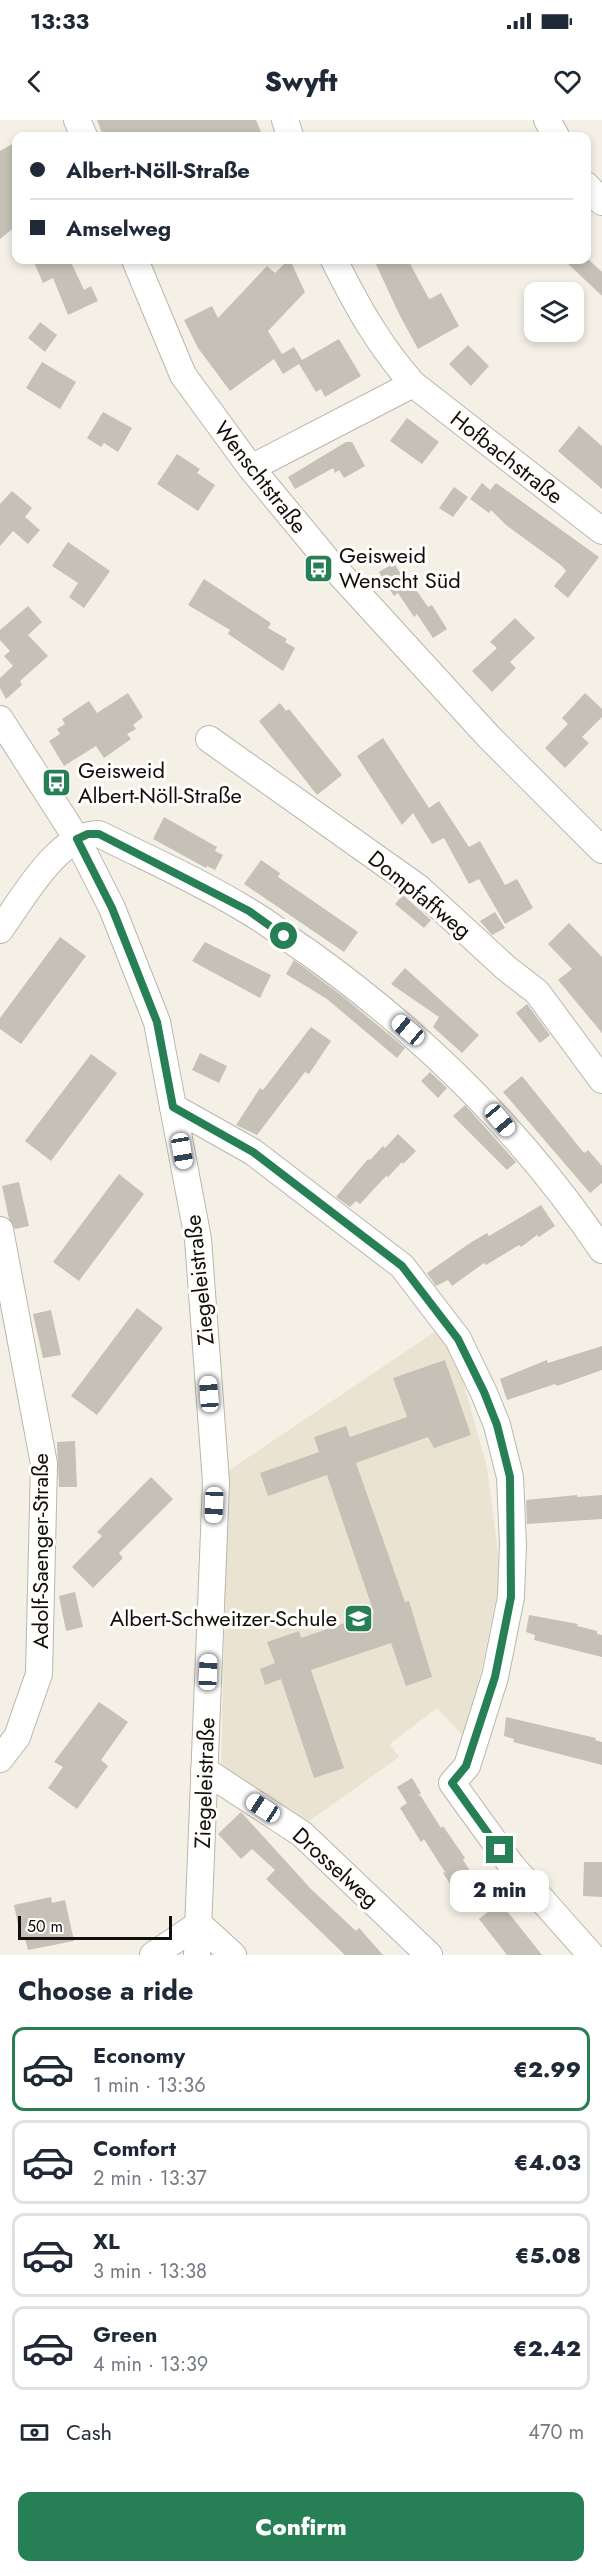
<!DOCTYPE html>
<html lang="en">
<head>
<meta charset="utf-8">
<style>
	:root { --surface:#fff; --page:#f6f6f7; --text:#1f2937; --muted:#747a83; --line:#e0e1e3; --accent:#278055 }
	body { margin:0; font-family:Jost,sans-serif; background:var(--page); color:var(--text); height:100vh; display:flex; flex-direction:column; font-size:22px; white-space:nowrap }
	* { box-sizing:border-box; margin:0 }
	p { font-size:20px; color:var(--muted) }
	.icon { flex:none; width:33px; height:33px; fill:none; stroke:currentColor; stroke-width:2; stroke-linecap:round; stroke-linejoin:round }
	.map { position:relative; height:1835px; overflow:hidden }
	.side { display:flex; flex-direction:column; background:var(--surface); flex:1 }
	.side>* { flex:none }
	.hud { position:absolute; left:12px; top:12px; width:579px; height:132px; border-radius:12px; box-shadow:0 3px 9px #0003; display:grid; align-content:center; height:132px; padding:0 18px; background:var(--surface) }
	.controls { position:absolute; left:524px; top:162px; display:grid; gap:12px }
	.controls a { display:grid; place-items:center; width:60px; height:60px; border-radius:12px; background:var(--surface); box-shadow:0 3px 9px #0003; font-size:30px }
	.scale { position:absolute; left:18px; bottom:15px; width:154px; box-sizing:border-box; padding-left:6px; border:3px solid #110f0b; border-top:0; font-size:16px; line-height:21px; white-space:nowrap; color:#110f0b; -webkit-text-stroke:4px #fffefc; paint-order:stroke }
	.end { position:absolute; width:27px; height:27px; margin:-14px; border:8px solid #278055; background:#fff; box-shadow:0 0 0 3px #fff }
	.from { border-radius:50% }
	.bubble { position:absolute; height:42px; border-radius:12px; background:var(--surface); box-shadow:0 3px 9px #0003; font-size:20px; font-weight:800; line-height:42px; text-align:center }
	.car { position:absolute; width:18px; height:36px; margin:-18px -9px; border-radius:8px; box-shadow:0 0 4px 2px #0007; background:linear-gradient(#fff 24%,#345 0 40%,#fff 0 76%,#345 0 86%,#fff 0) }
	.hud b { display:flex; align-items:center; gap:21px; height:57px; font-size:22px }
	.hud b+b { border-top:2px solid var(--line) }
	.hud i { width:15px; height:15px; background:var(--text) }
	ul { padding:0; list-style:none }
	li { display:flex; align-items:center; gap:18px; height:84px; margin:0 12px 9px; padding:0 6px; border:3px solid var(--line); border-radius:12px }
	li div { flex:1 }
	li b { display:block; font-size:22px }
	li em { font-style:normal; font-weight:800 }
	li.active { border-color:var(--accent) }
	li>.icon { width:54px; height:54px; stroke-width:1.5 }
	h2 { padding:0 18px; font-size:27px; line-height:72px }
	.pay { display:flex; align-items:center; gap:15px; height:66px; padding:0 18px; font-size:22px }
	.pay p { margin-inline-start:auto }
	.button { display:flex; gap:12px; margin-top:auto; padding:12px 18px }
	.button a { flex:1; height:69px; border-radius:12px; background:var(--accent); color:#fff; font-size:24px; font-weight:800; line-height:69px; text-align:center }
	.status { display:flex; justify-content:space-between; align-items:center; height:42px; padding:0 30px; background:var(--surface); direction:ltr }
	.status svg { height:16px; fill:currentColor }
	header { display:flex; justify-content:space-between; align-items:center; height:78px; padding:0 18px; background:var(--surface); font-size:27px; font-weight:800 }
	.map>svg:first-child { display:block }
</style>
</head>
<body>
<div class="status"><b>13:33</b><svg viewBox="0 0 49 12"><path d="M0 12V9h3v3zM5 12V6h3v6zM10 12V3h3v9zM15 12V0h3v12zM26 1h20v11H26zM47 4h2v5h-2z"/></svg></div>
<header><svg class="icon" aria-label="back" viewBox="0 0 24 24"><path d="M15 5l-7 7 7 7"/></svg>Swyft<svg class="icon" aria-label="heart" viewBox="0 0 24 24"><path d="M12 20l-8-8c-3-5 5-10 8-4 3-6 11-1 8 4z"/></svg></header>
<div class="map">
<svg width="602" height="1835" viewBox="0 0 602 1835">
	<rect width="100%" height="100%" fill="#f5f0e6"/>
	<path fill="#ebe3d1" d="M439,1209L463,1261L487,1347L501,1454L467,1620L437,1588L390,1624L399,1637L305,1704L221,1648L228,1351Z"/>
	<g fill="#c6c1b7">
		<path d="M97,0H256L263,16H103Z"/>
		<path d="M16,22V106L0,119V31Z"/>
		<path d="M33,140H70L84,170L91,166L98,181L68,195L53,158L43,163Z"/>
		<path d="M288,140H290L305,172L268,211L282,234L294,227L302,240L339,219L361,256L325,277L321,269L316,272L299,244L283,254L274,239L230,271L198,228L184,200L212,186L218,198L267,146L275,153Z"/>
		<path d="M374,140H408L428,177L430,179L441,173L459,206L418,229L399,194Z"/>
		<path d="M564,140H589L602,152V176Z"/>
		<path d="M40,202L57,215L45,232L28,218Z"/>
		<path d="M468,225L489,246L471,266L449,244Z"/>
		<path d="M42,242L76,262L60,289L26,268Z"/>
		<path d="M103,292L132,308L118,332L104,323L101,327L87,318Z"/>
		<path d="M407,298L439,322L422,344L390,321Z"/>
		<path d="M579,306L602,326V369L558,331Z"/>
		<path d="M346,322H352L365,346L344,358L339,350L335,353L333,348L295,369L288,357Z"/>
		<path d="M177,334L200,349L197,353L215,365L198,391L157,364Z"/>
		<path d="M482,363L490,370L496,363L599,437L568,478L554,466L566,451L562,446L506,405L491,390L489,393L470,379Z"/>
		<path d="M454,367L468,377L453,397L439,388Z"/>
		<path d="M12,371L32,388L25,397L40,410L28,424L13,411L0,426V384Z"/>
		<path d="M68,422L110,451L84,488L69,477L78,463L52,446Z"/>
		<path d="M394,443L408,466L412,464L428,487L432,485L447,509L433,518L417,494L414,497L398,473L394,476L379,452Z"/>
		<path d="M204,459L271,503L268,508L287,519L285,522L295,528L283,551L228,514L230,510L188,485Z"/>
		<path d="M28,486L42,502L28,515L48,536L20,561L22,565L6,579L0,568V558L13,546L4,536L10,531L0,520V510Z"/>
		<path d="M515,498L535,518L510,542L516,548L492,572L472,551L497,528L490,522Z"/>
		<path d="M128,573L143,597L133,605L136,609L127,614L131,619L104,638L96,626L64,646L49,621L60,614L57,609L65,604L62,599L89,581L97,593Z"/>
		<path d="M585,573L602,589V597L582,617L589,623L565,648L545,628L568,604L562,598Z"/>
		<path d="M280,583L286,591L289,589L342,655L317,675L259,601Z"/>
		<path d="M383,618L429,688L439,681L469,727L480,721L505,765L517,759L533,788L505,804L479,759L469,764L444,718L432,724L413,693L402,705L357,636Z"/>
		<path d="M164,697L217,727L215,731L223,735L215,750L207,746L206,748L153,719Z"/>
		<path d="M261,740L280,753L278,757L358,812L344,832L244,764Z"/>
		<path d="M403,775L431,800L424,808L395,784Z"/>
		<path d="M495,792L505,808L492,815L480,801Z"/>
		<path d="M569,803L602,837V913L558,860L572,849L548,824Z"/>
		<path d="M60,817L86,836L21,924L0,909V898Z"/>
		<path d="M205,822L271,855L260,878L192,841Z"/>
		<path d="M294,840L341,875L405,928L397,938L327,879L286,854Z"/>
		<path d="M405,848L479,915L462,933L433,907L439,897L391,864Z"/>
		<path d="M527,884L550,915L540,923L516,893Z"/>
		<path d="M311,907L331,921L309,954L305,952L257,1015L236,1005L260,968L263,970Z"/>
		<path d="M200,933L227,946L219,963L192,950Z"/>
		<path d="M91,934L117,953L51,1041L25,1021Z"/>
		<path d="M430,952L447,968L438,978L421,961Z"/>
		<path d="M522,956L584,1033L588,1030L602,1046V1063L590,1073L503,972Z"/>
		<path d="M465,985L516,1042L507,1050L453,996Z"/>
		<path d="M398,1014L416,1031L403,1044L402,1042L388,1057L386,1056L360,1084L356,1081L350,1087L336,1077L368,1039L370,1040L383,1026L385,1028Z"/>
		<path d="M119,1054L144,1074L79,1161L53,1142Z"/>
		<path d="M19,1062L29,1106L15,1109L9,1099L2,1066Z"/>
		<path d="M541,1085L555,1106L539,1117L537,1115L521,1127L519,1125L486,1145L484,1143L452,1166L448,1160L436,1166L427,1153L470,1123L487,1113L489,1116Z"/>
		<path d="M137,1188L163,1208L97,1295L71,1276Z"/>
		<path d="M51,1190L61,1235L43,1238L33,1194Z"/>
		<path d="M602,1226V1250L557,1266L555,1264L507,1280L500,1259L547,1240L548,1243Z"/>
		<path d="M445,1240L471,1315L434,1328L428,1317L356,1343L405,1482L409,1481L432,1557L406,1566L391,1523L311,1550L344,1648L314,1658L281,1559L265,1565L260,1549L275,1543L267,1522L299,1511L301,1518L374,1493L327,1355L268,1376L260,1353L319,1332L314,1317L346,1306L350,1317L407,1297L393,1258Z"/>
		<path d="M75,1321L77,1367H59L57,1322Z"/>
		<path d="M151,1357L173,1379L119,1433L123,1438L93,1468L72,1447L102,1416L97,1412Z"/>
		<path d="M577,1375V1377L602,1375V1399L527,1404L526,1380Z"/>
		<path d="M75,1472L83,1507L66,1511L59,1476Z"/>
		<path d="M529,1495L578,1504L577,1506L597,1511V1514L602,1515V1537L534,1520L535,1515L526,1512Z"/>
		<path d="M99,1582L128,1602L101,1640L108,1646L77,1689L48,1668L63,1647L54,1642Z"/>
		<path d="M506,1597L596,1618L595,1620L602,1622V1645L513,1622L514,1619L504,1616Z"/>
		<path d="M412,1658L421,1673L417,1676L420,1675L441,1708L443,1706L465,1738L463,1740L474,1757L454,1770L443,1753L445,1752L424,1719L421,1722L400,1688L407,1683L397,1667Z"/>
		<path d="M241,1692L311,1769L356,1811L359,1808L383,1835H345L266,1759L275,1750L252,1729L241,1739L218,1714Z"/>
		<path d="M584,1742H602V1777L583,1776Z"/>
		<path d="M51,1777L52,1783L65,1780L74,1821L28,1830L25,1819L21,1820L14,1785Z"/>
		<path d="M500,1782L515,1801L542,1835H507L479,1799Z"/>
	</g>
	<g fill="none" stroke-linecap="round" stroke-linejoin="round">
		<defs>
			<g id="minor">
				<path d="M77,0L84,16"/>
				<path d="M285,0L290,16"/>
				<path d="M547,0L556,16"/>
				<path d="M586,65L602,82"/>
				<path d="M135,140L183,255L251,348L328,441L489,617L602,730"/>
				<path d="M334,140C357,186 378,224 413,264L602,411"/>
				<path d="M251,348L413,264"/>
				<path d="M0,599L77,719L112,788L157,902L198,1119L216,1362L197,1835"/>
				<path d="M209,619L419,768L506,848L537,872L602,960"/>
				<path d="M0,810C22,780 58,713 99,714C149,739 201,762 248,791C269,803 288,819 308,832C423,914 523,1013 602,1130"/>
				<path d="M173,987L253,1032L402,1146L458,1219L484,1273L497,1305L510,1357L513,1425L511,1477L495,1557L467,1646L452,1663L512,1746L591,1835"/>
				<path d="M0,1110L44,1344L39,1554L17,1617L0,1639"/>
				<path d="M204,1650L302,1714L429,1835"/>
				<path d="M199,1804L233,1835"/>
				<path d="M153,1835L199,1804"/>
			</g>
		</defs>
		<use href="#minor" stroke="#bab6ac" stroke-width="28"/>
		<use href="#minor" stroke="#fff" stroke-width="26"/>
	</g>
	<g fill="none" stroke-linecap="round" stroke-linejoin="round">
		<path stroke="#278055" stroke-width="8" d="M284,816L249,791L99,714H88L77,719L112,788L157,902L173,987L253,1032L402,1146L458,1219L484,1272L497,1305L510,1357L511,1477L495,1557L466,1646L452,1663L500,1730"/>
	</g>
	<defs>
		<symbol id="bus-square" viewBox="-11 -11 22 22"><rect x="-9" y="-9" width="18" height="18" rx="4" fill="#278055" stroke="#fffefc"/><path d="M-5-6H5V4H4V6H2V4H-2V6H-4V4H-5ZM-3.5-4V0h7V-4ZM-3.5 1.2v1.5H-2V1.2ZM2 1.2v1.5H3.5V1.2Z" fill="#fff"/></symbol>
		<symbol id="school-square" viewBox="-11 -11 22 22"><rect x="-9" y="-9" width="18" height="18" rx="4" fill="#278055" stroke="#fffefc"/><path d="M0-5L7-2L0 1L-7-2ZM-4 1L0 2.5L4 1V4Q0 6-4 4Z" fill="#fff"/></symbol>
	</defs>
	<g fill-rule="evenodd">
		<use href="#bus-square" x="302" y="432" width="33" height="33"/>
		<use href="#bus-square" x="40" y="646" width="33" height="33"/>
		<use href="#school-square" x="342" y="1482" width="33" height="33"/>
	</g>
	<g text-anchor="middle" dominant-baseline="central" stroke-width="6" stroke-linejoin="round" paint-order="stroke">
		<g font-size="22" fill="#110f0b" stroke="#fffefc">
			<text transform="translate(507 337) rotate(38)">Hofbachstraße</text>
			<text transform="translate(261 357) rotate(52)">Wenschtstraße</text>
			<text transform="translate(420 774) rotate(39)">Dompfaffweg</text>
			<text transform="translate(199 1160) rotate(-96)">Ziegeleistraße</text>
			<text transform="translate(40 1431) rotate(-90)">Adolf-Saenger-Straße</text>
			<text transform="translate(204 1663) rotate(-88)">Ziegeleistraße</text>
			<text transform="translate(336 1747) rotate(42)">Drosselweg</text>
		</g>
		<g font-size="22" fill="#110f0b" stroke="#fffefc" text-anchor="start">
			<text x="339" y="435">Geisweid<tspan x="339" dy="25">Wenscht Süd</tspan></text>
			<text x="78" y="650">Geisweid<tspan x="78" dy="25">Albert-Nöll-Straße</tspan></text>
			<text x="337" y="1498" text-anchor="end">Albert-Schweitzer-Schule</text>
		</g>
	</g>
</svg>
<div class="controls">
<a><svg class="icon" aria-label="layers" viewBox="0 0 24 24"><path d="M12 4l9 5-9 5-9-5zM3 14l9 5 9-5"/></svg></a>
</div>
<div class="scale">50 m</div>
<i class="end from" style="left:284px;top:816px"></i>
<i class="end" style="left:500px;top:1730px"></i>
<div class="bubble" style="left:450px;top:1750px;width:99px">2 min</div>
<i class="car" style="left:408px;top:910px;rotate:310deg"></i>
<i class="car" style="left:500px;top:1000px;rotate:140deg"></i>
<i class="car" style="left:182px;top:1031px;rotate:170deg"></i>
<i class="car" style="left:209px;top:1274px;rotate:356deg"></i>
<i class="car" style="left:214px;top:1385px;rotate:182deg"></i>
<i class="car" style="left:208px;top:1552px;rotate:2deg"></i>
<i class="car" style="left:263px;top:1688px;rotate:303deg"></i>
<div class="hud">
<b><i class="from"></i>Albert-Nöll-Straße</b>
<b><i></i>Amselweg</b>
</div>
</div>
<section class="side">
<h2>Choose a ride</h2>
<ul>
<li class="active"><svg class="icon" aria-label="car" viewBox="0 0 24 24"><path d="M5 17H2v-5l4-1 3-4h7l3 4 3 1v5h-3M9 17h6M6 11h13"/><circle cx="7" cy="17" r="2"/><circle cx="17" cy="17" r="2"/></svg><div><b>Economy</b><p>1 min · 13:36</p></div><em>€2.99</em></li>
<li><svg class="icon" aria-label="car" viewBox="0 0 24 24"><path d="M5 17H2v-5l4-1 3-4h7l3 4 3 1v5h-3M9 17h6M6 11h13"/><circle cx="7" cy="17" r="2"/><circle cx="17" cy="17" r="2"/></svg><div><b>Comfort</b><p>2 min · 13:37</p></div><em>€4.03</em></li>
<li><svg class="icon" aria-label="car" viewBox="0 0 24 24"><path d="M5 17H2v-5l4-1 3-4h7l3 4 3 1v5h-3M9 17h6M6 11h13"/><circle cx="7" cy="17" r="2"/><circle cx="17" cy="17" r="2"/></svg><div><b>XL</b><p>3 min · 13:38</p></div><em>€5.08</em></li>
<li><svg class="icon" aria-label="car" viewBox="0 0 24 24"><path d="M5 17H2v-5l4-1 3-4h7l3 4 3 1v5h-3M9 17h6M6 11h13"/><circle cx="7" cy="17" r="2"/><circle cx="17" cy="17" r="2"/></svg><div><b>Green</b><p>4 min · 13:39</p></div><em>€2.42</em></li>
</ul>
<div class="pay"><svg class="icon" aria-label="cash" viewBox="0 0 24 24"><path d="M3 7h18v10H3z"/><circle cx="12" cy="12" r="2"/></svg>Cash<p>470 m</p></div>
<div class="button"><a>Confirm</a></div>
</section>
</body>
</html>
